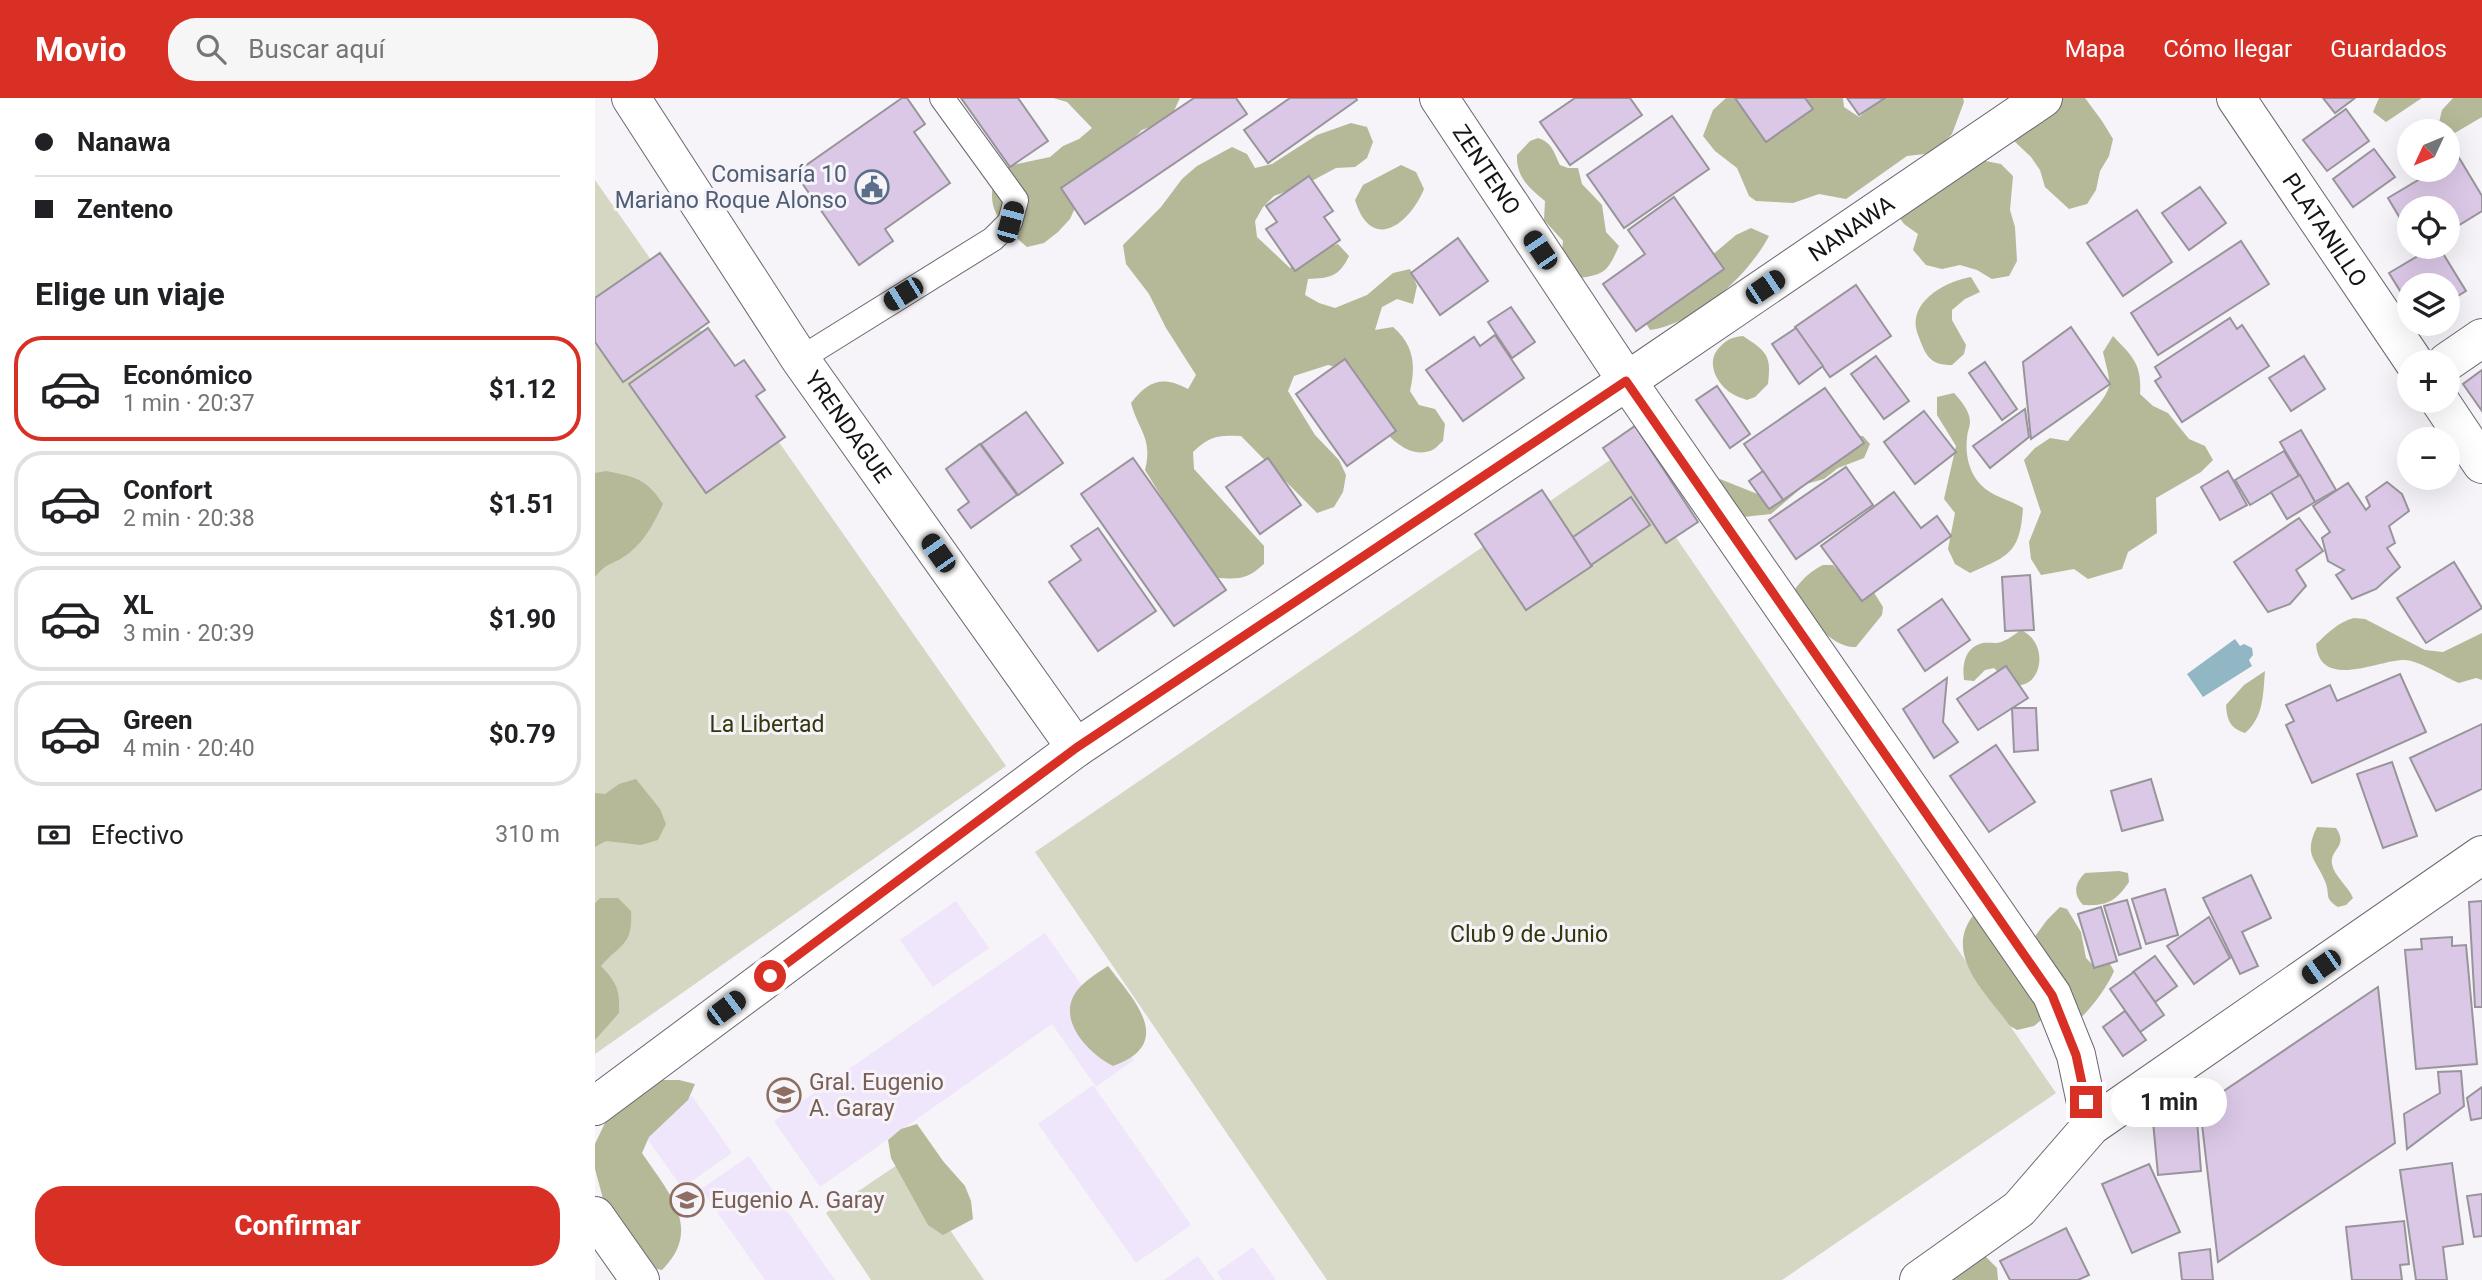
<!DOCTYPE html>
<html lang="es">
<head>
<meta charset="utf-8">
<style>
	:root { --surface:#fff; --page:#f6f6f6; --text:#202124; --muted:#757577; --line:#e0e0e0; --accent:#d93025 }
	body { margin:0; font-family:Roboto,sans-serif; background:var(--page); color:var(--text); height:100vh; display:flex; flex-direction:column; font-size:26px; white-space:nowrap }
	* { box-sizing:border-box; margin:0 }
	p { font-size:23px; color:var(--muted) }
	.icon { flex:none; width:38px; height:38px; fill:none; stroke:currentColor; stroke-width:2; stroke-linecap:round; stroke-linejoin:round }
	.map { position:relative; flex:1; overflow:hidden }
	.drawer { display:flex; flex-direction:column; background:var(--surface); width:595px }
	.drawer>* { flex:none }
	.hud { display:grid; align-content:center; height:154px; padding:0 35px; background:var(--surface) }
	.needle { width:46px; rotate:226deg }
	.controls { position:absolute; left:1802px; top:21px; display:grid; gap:14px }
	.controls a { display:grid; place-items:center; width:63px; height:63px; border-radius:50%; background:var(--surface); box-shadow:0 7px 28px #0002; font-size:35px }
	.end { position:absolute; width:32px; height:32px; margin:-16px; border:9px solid #d93025; background:#fff; box-shadow:0 0 0 4px #fff }
	.from { border-radius:50% }
	.bubble { position:absolute; height:49px; border-radius:24px; background:var(--surface); box-shadow:0 7px 28px #0002; font-size:23px; font-weight:700; line-height:49px; text-align:center }
	.car { position:absolute; width:21px; height:42px; margin:-21px -10px; border-radius:9px; box-shadow:0 0 5px 2px #0007; background:linear-gradient(#222 24%,#8ab4d8 0 40%,#222 0 76%,#8ab4d8 0 86%,#222 0) }
	.hud b { display:flex; align-items:center; gap:24px; height:66px; font-size:26px }
	.hud b+b { border-top:2px solid var(--line) }
	.hud i { width:18px; height:18px; background:var(--text) }
	ul { padding:0; list-style:none }
	li { display:flex; align-items:center; gap:21px; height:105px; margin:0 14px 10px; padding:0 21px; border:4px solid var(--line); border-radius:28px }
	li div { flex:1 }
	li b { display:block; font-size:26px }
	li em { font-style:normal; font-weight:700 }
	li.selected { border-color:var(--accent) }
	li>.icon { width:63px; height:63px; stroke-width:1.5 }
	h2 { padding:0 35px; font-size:32px; line-height:84px }
	.pay { display:flex; align-items:center; gap:18px; height:77px; padding:0 35px; font-size:26px }
	.pay p { margin-inline-start:auto }
	.action { display:flex; gap:14px; margin-top:auto; padding:14px 35px }
	.action a { flex:1; height:80px; border-radius:28px; background:var(--accent); color:#fff; font-size:28px; font-weight:700; line-height:80px; text-align:center }
	header { display:flex; align-items:center; gap:42px; box-sizing:border-box; height:98px; padding:0 35px; background:var(--accent); color:#fff }
	header strong { font-size:33px }
	nav { display:flex; gap:38px; margin-inline-start:auto; font-size:24px }
	.search { width:490px; height:63px; background:var(--page); display:flex; align-items:center; gap:18px; box-sizing:border-box; padding:0 24px; border-radius:28px; color:var(--muted); font-size:26px }
	main { display:flex; flex:1; min-height:0 }
	.map>svg:first-child { display:block }
</style>
</head>
<body>
<header>
<strong>Movio</strong>
<div class="search"><svg class="icon" aria-label="search" viewBox="0 0 24 24"><circle cx="10" cy="10" r="6"/><path d="M15 15l6 6"/></svg>Buscar aquí</div>
<nav><a>Mapa</a><a>Cómo llegar</a><a>Guardados</a></nav>
</header>
<main>
<section class="drawer">
<div class="hud">
<b><i class="from"></i>Nanawa</b>
<b><i></i>Zenteno</b>
</div>
<h2>Elige un viaje</h2>
<ul>
<li class="selected"><svg class="icon" aria-label="car" viewBox="0 0 24 24"><path d="M5 17H2v-5l4-1 3-4h7l3 4 3 1v5h-3M9 17h6M6 11h13"/><circle cx="7" cy="17" r="2"/><circle cx="17" cy="17" r="2"/></svg><div><b>Económico</b><p>1 min · 20:37</p></div><em>$1.12</em></li>
<li><svg class="icon" aria-label="car" viewBox="0 0 24 24"><path d="M5 17H2v-5l4-1 3-4h7l3 4 3 1v5h-3M9 17h6M6 11h13"/><circle cx="7" cy="17" r="2"/><circle cx="17" cy="17" r="2"/></svg><div><b>Confort</b><p>2 min · 20:38</p></div><em>$1.51</em></li>
<li><svg class="icon" aria-label="car" viewBox="0 0 24 24"><path d="M5 17H2v-5l4-1 3-4h7l3 4 3 1v5h-3M9 17h6M6 11h13"/><circle cx="7" cy="17" r="2"/><circle cx="17" cy="17" r="2"/></svg><div><b>XL</b><p>3 min · 20:39</p></div><em>$1.90</em></li>
<li><svg class="icon" aria-label="car" viewBox="0 0 24 24"><path d="M5 17H2v-5l4-1 3-4h7l3 4 3 1v5h-3M9 17h6M6 11h13"/><circle cx="7" cy="17" r="2"/><circle cx="17" cy="17" r="2"/></svg><div><b>Green</b><p>4 min · 20:40</p></div><em>$0.79</em></li>
</ul>
<div class="pay"><svg class="icon" aria-label="cash" viewBox="0 0 24 24"><path d="M3 7h18v10H3z"/><circle cx="12" cy="12" r="2"/></svg>Efectivo<p>310 m</p></div>
<div class="action"><a>Confirmar</a></div>
</section>
<div class="map">
<svg width="1887" height="1182" viewBox="0 0 1887 1182">
	<rect width="100%" height="100%" fill="#f6f3f9"/>
	<g fill="#f0e6fb">
		<path d="M361,803L394,850L338,889L305,842Z"/>
		<path d="M450,835L539,962L501,989L457,926L225,1089L179,1023Z"/>
		<path d="M498,987L596,1127L541,1165L443,1026Z"/>
		<path d="M97,998L137,1055L87,1090L47,1033Z"/>
		<path d="M154,1058L240,1182H170L106,1091Z"/>
		<path d="M658,1149L681,1182H627L622,1174Z"/>
		<path d="M603,1158L620,1182H569Z"/>
	</g>
	<g fill="#d5d7c3">
		<path d="M0,82L411,668L0,956Z"/>
		<path d="M1024,356L1461,995L1187,1182H732L440,754Z"/>
		<path d="M308,1063L389,1182H276L231,1115Z"/>
	</g>
	<g fill="#b5b998">
		<path d="M458,0H585L578,15L564,26L547,32L489,90L475,121L463,134L449,145L432,149C405,125 388,111 402,73L418,67L455,59L468,48L484,41L497,30L472,4Z"/>
		<path d="M1131,0H1140L1157,20L1209,0H1248L1249,9L1264,19L1286,0H1368L1369,4L1357,36L1346,48L1330,56L1312,58L1251,101L1224,96L1198,105L1161,103L1154,98L1142,70L1120,53L1108,38L1118,12Z"/>
		<path d="M1430,0H1490L1507,23L1518,41L1514,58L1505,73L1501,92L1492,106L1474,111L1450,89L1445,72L1436,59L1417,41Z"/>
		<path d="M1784,0H1827L1791,24L1778,14Z"/>
		<path d="M1858,0H1887V19L1853,39V33H1842L1847,12Z"/>
		<path d="M756,25L772,29L778,44L772,60L760,69L741,70L711,86L679,98L668,109L660,123L662,139L695,170L726,151L743,146L754,158C744,179 735,180 713,181L710,197L724,205L740,210L772,197L798,175L815,171L822,188L818,206L802,201L787,209L780,232L798,229C819,247 821,267 815,293L824,307L840,311L850,326L848,343C845,345 840,352 835,353C797,365 766,297 750,271L733,267L699,278L693,293L720,337L744,362L751,377L748,394L739,409L722,415L646,338C623,337 615,338 598,354L599,371L669,448V466C651,482 645,481 621,480L609,468L550,372C558,340 544,334 536,305C553,283 567,277 593,291L601,277L571,230L554,196L531,166L528,147L566,109L587,81L602,68L637,49L652,56L660,70L677,66L722,37Z"/>
		<path d="M943,40C958,45 959,55 965,67L973,70H983L987,86L1007,107L1011,134L1024,148L1023,150C1013,173 1009,177 984,180L966,161L968,143L949,122L950,103C934,90 921,79 922,57L935,43Z"/>
		<path d="M1369,59L1406,66L1418,78L1415,112L1420,129L1422,163L1414,178L1397,181L1382,172L1365,167L1347,171L1331,167L1318,152L1323,136L1309,126L1299,112Z"/>
		<path d="M806,67L821,74L829,91C814,127 776,155 760,102L768,87Z"/>
		<path d="M1156,130L1174,138C1153,178 1100,226 1055,232L1046,217L1141,137Z"/>
		<path d="M1376,179L1385,194L1370,201L1357,212V222L1371,247L1369,256L1357,267C1340,267 1333,262 1327,247C1324,239 1319,230 1321,220C1325,197 1356,182 1376,179Z"/>
		<path d="M1148,238C1171,253 1177,257 1173,286L1160,299L1152,302C1147,300 1140,298 1136,295C1122,286 1111,265 1123,251C1131,242 1136,239 1148,238Z"/>
		<path d="M1518,238C1538,259 1547,266 1545,296L1558,308L1573,315L1594,341L1610,348L1618,362L1606,374L1561,400L1562,435L1533,454L1527,471L1493,481L1479,471L1446,477L1436,461L1434,444L1446,414L1429,362L1440,350L1455,340L1473,343C1482,331 1513,300 1514,288C1515,278 1510,264 1508,254Z"/>
		<path d="M1359,295C1366,303 1375,313 1375,324C1375,329 1372,334 1372,340C1370,356 1374,374 1385,386C1397,399 1414,401 1428,410C1425,455 1414,458 1375,475L1360,466L1353,451L1360,415L1349,401L1361,348L1342,317V299Z"/>
		<path d="M1258,337L1268,338L1275,346L1269,360L1243,370L1229,381L1211,386L1176,416L1139,420L1118,385L1125,381L1165,397Z"/>
		<path d="M11,373C40,379 51,380 68,406C58,427 48,447 27,460C13,468 12,465 0,479V375Z"/>
		<path d="M1228,467H1238L1255,484L1278,493L1288,509L1287,517L1261,549C1237,551 1210,515 1197,496C1204,484 1215,473 1228,467Z"/>
		<path d="M1759,520L1770,521L1830,552L1848,554L1887,535V582L1881,580L1864,585C1852,580 1821,561 1809,562C1783,562 1725,593 1721,546C1733,535 1743,524 1759,520Z"/>
		<path d="M1426,532C1453,544 1448,584 1426,587C1416,589 1405,576 1399,570L1390,572L1379,583L1369,582C1367,566 1370,549 1388,545C1394,544 1401,546 1406,544C1413,542 1420,536 1426,532Z"/>
		<path d="M1670,573C1668,596 1669,619 1650,635C1635,630 1632,622 1631,607L1649,587Z"/>
		<path d="M41,681L65,711L71,726L63,742L46,747L11,743L0,749V695L10,696L24,686Z"/>
		<path d="M1722,729L1741,730C1754,749 1735,750 1737,766C1739,778 1753,788 1758,800L1751,807L1743,809C1729,800 1735,798 1731,786C1723,762 1707,759 1722,729Z"/>
		<path d="M1524,773L1533,775L1534,784C1520,804 1512,808 1488,807C1478,796 1479,786 1490,775Z"/>
		<path d="M5,800H23L36,813C38,848 26,845 6,868C22,885 25,892 24,915L0,942V805Z"/>
		<path d="M1465,809L1472,811L1486,834L1491,860L1497,866H1515L1519,873C1514,886 1495,913 1484,921L1458,912L1439,928L1422,932L1415,928C1392,896 1344,854 1382,813L1433,848L1452,822Z"/>
		<path d="M513,868C538,901 582,945 518,968C491,954 457,917 486,888C494,880 504,874 513,868Z"/>
		<path d="M63,982H84L100,986L93,1002L54,1039L47,1055C73,1094 109,1131 67,1172L48,1168L10,1108L0,1071V1046L18,1008Z"/>
		<path d="M322,1026L348,1063L370,1088L376,1103L378,1121L348,1137L333,1127L296,1060L293,1042L306,1031Z"/>
		<path d="M1389,1157L1402,1170L1403,1182H1340Z"/>
	</g>
	<path fill="#90b7c3" d="M1640,541L1645,548L1649,546L1657,550L1658,557L1654,562L1657,568L1608,599L1592,576Z"/>
	<g fill="#dbc8e7" stroke="#98959a" stroke-width="2">
		<path d="M307,0H312L330,26L319,34L355,85L290,131L298,143L264,167L200,75Z"/>
		<path d="M366,0H423L453,43L415,69Z"/>
		<path d="M599,0H641L652,16L490,126L466,90Z"/>
		<path d="M695,0H761L762,2L673,65L649,32Z"/>
		<path d="M980,0H1035L1047,17L975,67L945,24Z"/>
		<path d="M1140,0H1210L1218,11L1171,44Z"/>
		<path d="M1252,0H1290L1264,17Z"/>
		<path d="M1728,0H1760L1740,15Z"/>
		<path d="M1751,11L1774,43L1732,73L1708,42Z"/>
		<path d="M1077,18L1114,71L1029,130L992,77Z"/>
		<path d="M1779,51L1800,79L1758,109L1738,81Z"/>
		<path d="M1863,58L1887,98V113L1853,134V110H1815V137L1793,100L1840,72H1853V64Z"/>
		<path d="M714,78L738,113L729,119L745,142L700,173L671,131L682,124L671,108Z"/>
		<path d="M1605,89L1631,125L1594,152L1567,115Z"/>
		<path d="M1079,99L1129,171L1041,233L1008,186L1050,156L1033,132Z"/>
		<path d="M1542,112L1577,164L1528,198L1492,145Z"/>
		<path d="M863,140L893,183L845,217L816,175Z"/>
		<path d="M1646,143L1674,186L1563,257L1536,215Z"/>
		<path d="M1838,149H1844L1871,193L1853,204V187H1815V209L1794,175Z"/>
		<path d="M65,155L114,224L28,284L0,244V200Z"/>
		<path d="M1261,187L1296,238L1235,279L1200,229Z"/>
		<path d="M916,209L940,244L917,260L893,224Z"/>
		<path d="M1635,220L1642,231L1647,227L1674,268L1587,324L1560,283L1566,279L1560,269Z"/>
		<path d="M1476,229L1515,286L1436,341L1428,264Z"/>
		<path d="M113,230L140,268L149,262L170,292L161,298L190,339L111,395L34,286Z"/>
		<path d="M1201,230L1228,268L1204,286L1177,246Z"/>
		<path d="M900,237L929,280L868,323L831,272L879,239L885,248Z"/>
		<path d="M1281,258L1314,303L1289,321L1256,276Z"/>
		<path d="M1709,258L1730,291L1696,313L1674,280Z"/>
		<path d="M750,261L801,333L752,368L701,296Z"/>
		<path d="M1390,264L1422,311L1407,322L1374,275Z"/>
		<path d="M1887,272V313L1868,286Z"/>
		<path d="M1122,288L1155,336L1135,350L1101,302Z"/>
		<path d="M1230,290L1269,345L1188,402L1149,346Z"/>
		<path d="M1430,311L1434,339L1395,370L1378,348Z"/>
		<path d="M1329,313L1361,354L1320,386L1289,344Z"/>
		<path d="M431,314L468,365L423,397L386,346Z"/>
		<path d="M1040,328L1103,424L1071,445L1008,350Z"/>
		<path d="M1706,332L1741,392L1720,404L1685,344Z"/>
		<path d="M385,346L422,397L376,430L363,412L374,404L351,371Z"/>
		<path d="M1689,353L1704,378L1655,407L1640,382Z"/>
		<path d="M538,360L631,492L579,528L486,396Z"/>
		<path d="M673,360L706,407L665,436L631,389Z"/>
		<path d="M1251,369L1278,407L1201,461L1174,422Z"/>
		<path d="M1168,373L1188,402L1174,411L1154,383Z"/>
		<path d="M1633,373L1652,407L1625,422L1606,389Z"/>
		<path d="M1705,377L1720,404L1692,421L1676,394Z"/>
		<path d="M1792,384L1807,396L1814,413L1794,428L1800,445L1792,450L1805,469L1781,491L1757,501L1741,477L1749,472L1733,463L1727,440L1735,434L1718,408L1753,385L1771,412L1775,408L1771,399Z"/>
		<path d="M947,392L997,468L931,512L880,436Z"/>
		<path d="M1299,394L1326,430L1342,418L1356,438L1267,503L1226,448Z"/>
		<path d="M1036,399L1055,427L996,467L978,439Z"/>
		<path d="M1704,420L1728,453L1701,472L1711,488L1695,506L1673,514L1639,464Z"/>
		<path d="M503,430L561,513L503,553L454,484L486,462L476,448Z"/>
		<path d="M1859,464L1887,510L1831,545L1802,500Z"/>
		<path d="M1435,477L1439,532L1410,533L1407,479Z"/>
		<path d="M1347,501L1375,542L1330,573L1303,532Z"/>
		<path d="M1411,568L1433,600L1383,632L1362,601Z"/>
		<path d="M1805,576L1831,634L1717,685L1691,627L1699,623L1691,607L1735,587L1742,603Z"/>
		<path d="M1352,580L1348,624L1363,644L1339,660L1308,611Z"/>
		<path d="M1417,610H1441L1443,652L1419,654Z"/>
		<path d="M1887,626V691L1841,713L1815,660Z"/>
		<path d="M1401,647L1440,704L1394,734L1355,678Z"/>
		<path d="M1797,664L1822,738L1788,750L1762,676Z"/>
		<path d="M1556,681L1568,722L1527,733L1516,693Z"/>
		<path d="M1656,777L1676,820L1647,834L1663,868L1645,876L1608,800Z"/>
		<path d="M1570,791L1583,837L1551,846L1537,801Z"/>
		<path d="M1532,802L1546,850L1524,857L1509,808Z"/>
		<path d="M1887,803V909H1880L1874,804Z"/>
		<path d="M1506,809L1522,863L1499,870L1483,816Z"/>
		<path d="M1614,819L1635,860L1599,886L1572,848Z"/>
		<path d="M1857,839V848L1871,847L1882,966L1821,971L1810,852L1827,851L1826,841Z"/>
		<path d="M1560,858L1582,888L1560,904L1538,874Z"/>
		<path d="M1539,874L1569,917L1545,934L1515,891Z"/>
		<path d="M1783,889L1800,1045L1623,1164L1605,1009Z"/>
		<path d="M1530,913L1551,942L1528,958L1508,929Z"/>
		<path d="M1866,973L1869,1008L1812,1051L1809,1016L1845,995L1843,974Z"/>
		<path d="M1887,989V1020L1876,1022L1872,1000Z"/>
		<path d="M1601,1009L1606,1073L1563,1077L1557,1013Z"/>
		<path d="M1857,1065L1868,1146L1848,1149L1852,1182H1821L1805,1072Z"/>
		<path d="M1554,1066L1585,1134L1537,1155L1507,1086Z"/>
		<path d="M1887,1096V1138L1879,1139L1872,1098Z"/>
		<path d="M1809,1123L1814,1166L1805,1167L1807,1182H1757L1751,1129Z"/>
		<path d="M1471,1130L1494,1177L1483,1182H1415L1405,1163Z"/>
		<path d="M1615,1151L1618,1182H1587L1584,1155Z"/>
	</g>
	<g fill="none" stroke-linecap="round" stroke-linejoin="round">
		<defs>
			<path id="service" d="M205,261L398,141L415,124L421,102L347,0"/>
			<g id="minor">
				<path id="s1" d="M36,0L205,261L481,650"/>
				<path id="s2" d="M844,0L1032,283L1457,897L1481,957L1496,1028"/>
				<path d="M1852,264L1887,240"/>
				<path d="M1324,1182L1424,1111L1496,1028L1887,757"/>
			</g>
			<g id="tertiary">
				<path id="s3" d="M1641,0L1819,264"/>
				<path d="M1845,303L1887,366"/>
				<path id="s4" d="M0,1008L481,650L1032,283L1448,0"/>
				<path d="M0,1118L45,1182"/>
			</g>
		</defs>
		<use href="#service" stroke="#6b686d" stroke-width="26"/>
		<use href="#minor" stroke="#6b686d" stroke-width="40"/>
		<use href="#tertiary" stroke="#6b686d" stroke-width="40"/>
		<use href="#service" stroke="#fff" stroke-width="24"/>
		<use href="#minor" stroke="#fff" stroke-width="38"/>
		<use href="#tertiary" stroke="#fff" stroke-width="38"/>
	</g>
	<g fill="none" stroke-linecap="round" stroke-linejoin="round">
		<path stroke="#d93025" stroke-width="9" d="M175,878L481,650L1031,283L1457,897L1481,957L1491,1004"/>
	</g>
	<defs>
		<symbol id="civic-ring" viewBox="-11 -11 22 22"><circle r="9.5" fill="#f6f3f9" stroke="#5c6f8a" stroke-width="1.5"/><path d="M-.6-6.5H3V-4.5H.6V-3L4-1V1h2V6H-6V1h2V-1L-.6-3ZM-1.2 2.5V6h2.4V2.5Z" fill="#5c6f8a"/></symbol>
		<symbol id="school-ring" viewBox="-11 -11 22 22"><circle r="9.5" fill="#f6f3f9" stroke="#8d6e63" stroke-width="1.5"/><path d="M0-5L7-2L0 1L-7-2ZM-4 1L0 2.5L4 1V4Q0 6-4 4Z" fill="#8d6e63"/></symbol>
	</defs>
	<g fill-rule="evenodd">
		<use href="#civic-ring" x="258" y="70" width="38" height="38"/>
		<use href="#school-ring" x="170" y="978" width="38" height="38"/>
		<use href="#school-ring" x="73" y="1083" width="38" height="38"/>
	</g>
	<g text-anchor="middle" dominant-baseline="central" stroke-width="6" stroke-linejoin="round" paint-order="stroke">
		<g font-size="23" fill="#141315" stroke="#f6f3f9">
			<text stroke="none"><textPath href="#s2" startOffset="86">ZENTENO</textPath></text>
			<text stroke="none"><textPath href="#s4" startOffset="1533">NANAWA</textPath></text>
			<text stroke="none"><textPath href="#s3" startOffset="159">PLATANILLO</textPath></text>
			<text stroke="none"><textPath href="#s1" startOffset="394">YRENDAGUE</textPath></text>
		</g>
		<g font-size="23" fill="#4e5e75" stroke="#f6f3f9" text-anchor="end">
			<text x="252" y="76">Comisaría 10<tspan x="252" dy="26">Mariano Roque Alonso</tspan></text>
		</g>
		<g font-size="23" fill="#34360c" stroke="#f6f3f9">
			<text x="172" y="626">La Libertad</text>
			<text x="934" y="836">Club 9 de Junio</text>
		</g>
		<g font-size="23" fill="#785e54" stroke="#f6f3f9" text-anchor="start">
			<text x="214" y="984">Gral. Eugenio<tspan x="214" dy="26">A. Garay</tspan></text>
			<text x="116" y="1102">Eugenio A. Garay</text>
		</g>
	</g>
</svg>
<div class="controls">
<a><svg class="needle" viewBox="-14 -14 28 28"><path d="M0-13l5 13h-10z" fill="#e53935"/><path d="M0 13l5-13h-10z" fill="#757577"/></svg></a>
<a><svg class="icon" aria-label="locate" viewBox="0 0 24 24"><circle cx="12" cy="12" r="6"/><path d="M12 2v4M12 18v4M2 12h4M18 12h4"/></svg></a>
<a><svg class="icon" aria-label="layers" viewBox="0 0 24 24"><path d="M12 4l9 5-9 5-9-5zM3 14l9 5 9-5"/></svg></a>
<a>+</a>
<a>−</a>
</div>
<i class="end from" style="left:175px;top:878px"></i>
<i class="end" style="left:1491px;top:1004px"></i>
<div class="bubble" style="left:1516px;top:980px;width:116px">1 min</div>
<i class="car" style="left:415px;top:124px;rotate:15deg"></i>
<i class="car" style="left:945px;top:152px;rotate:326deg"></i>
<i class="car" style="left:1170px;top:189px;rotate:56deg"></i>
<i class="car" style="left:308px;top:196px;rotate:238deg"></i>
<i class="car" style="left:343px;top:455px;rotate:325deg"></i>
<i class="car" style="left:1726px;top:869px;rotate:235deg"></i>
<i class="car" style="left:131px;top:910px;rotate:53deg"></i>
</div>
</main>
</body>
</html>
